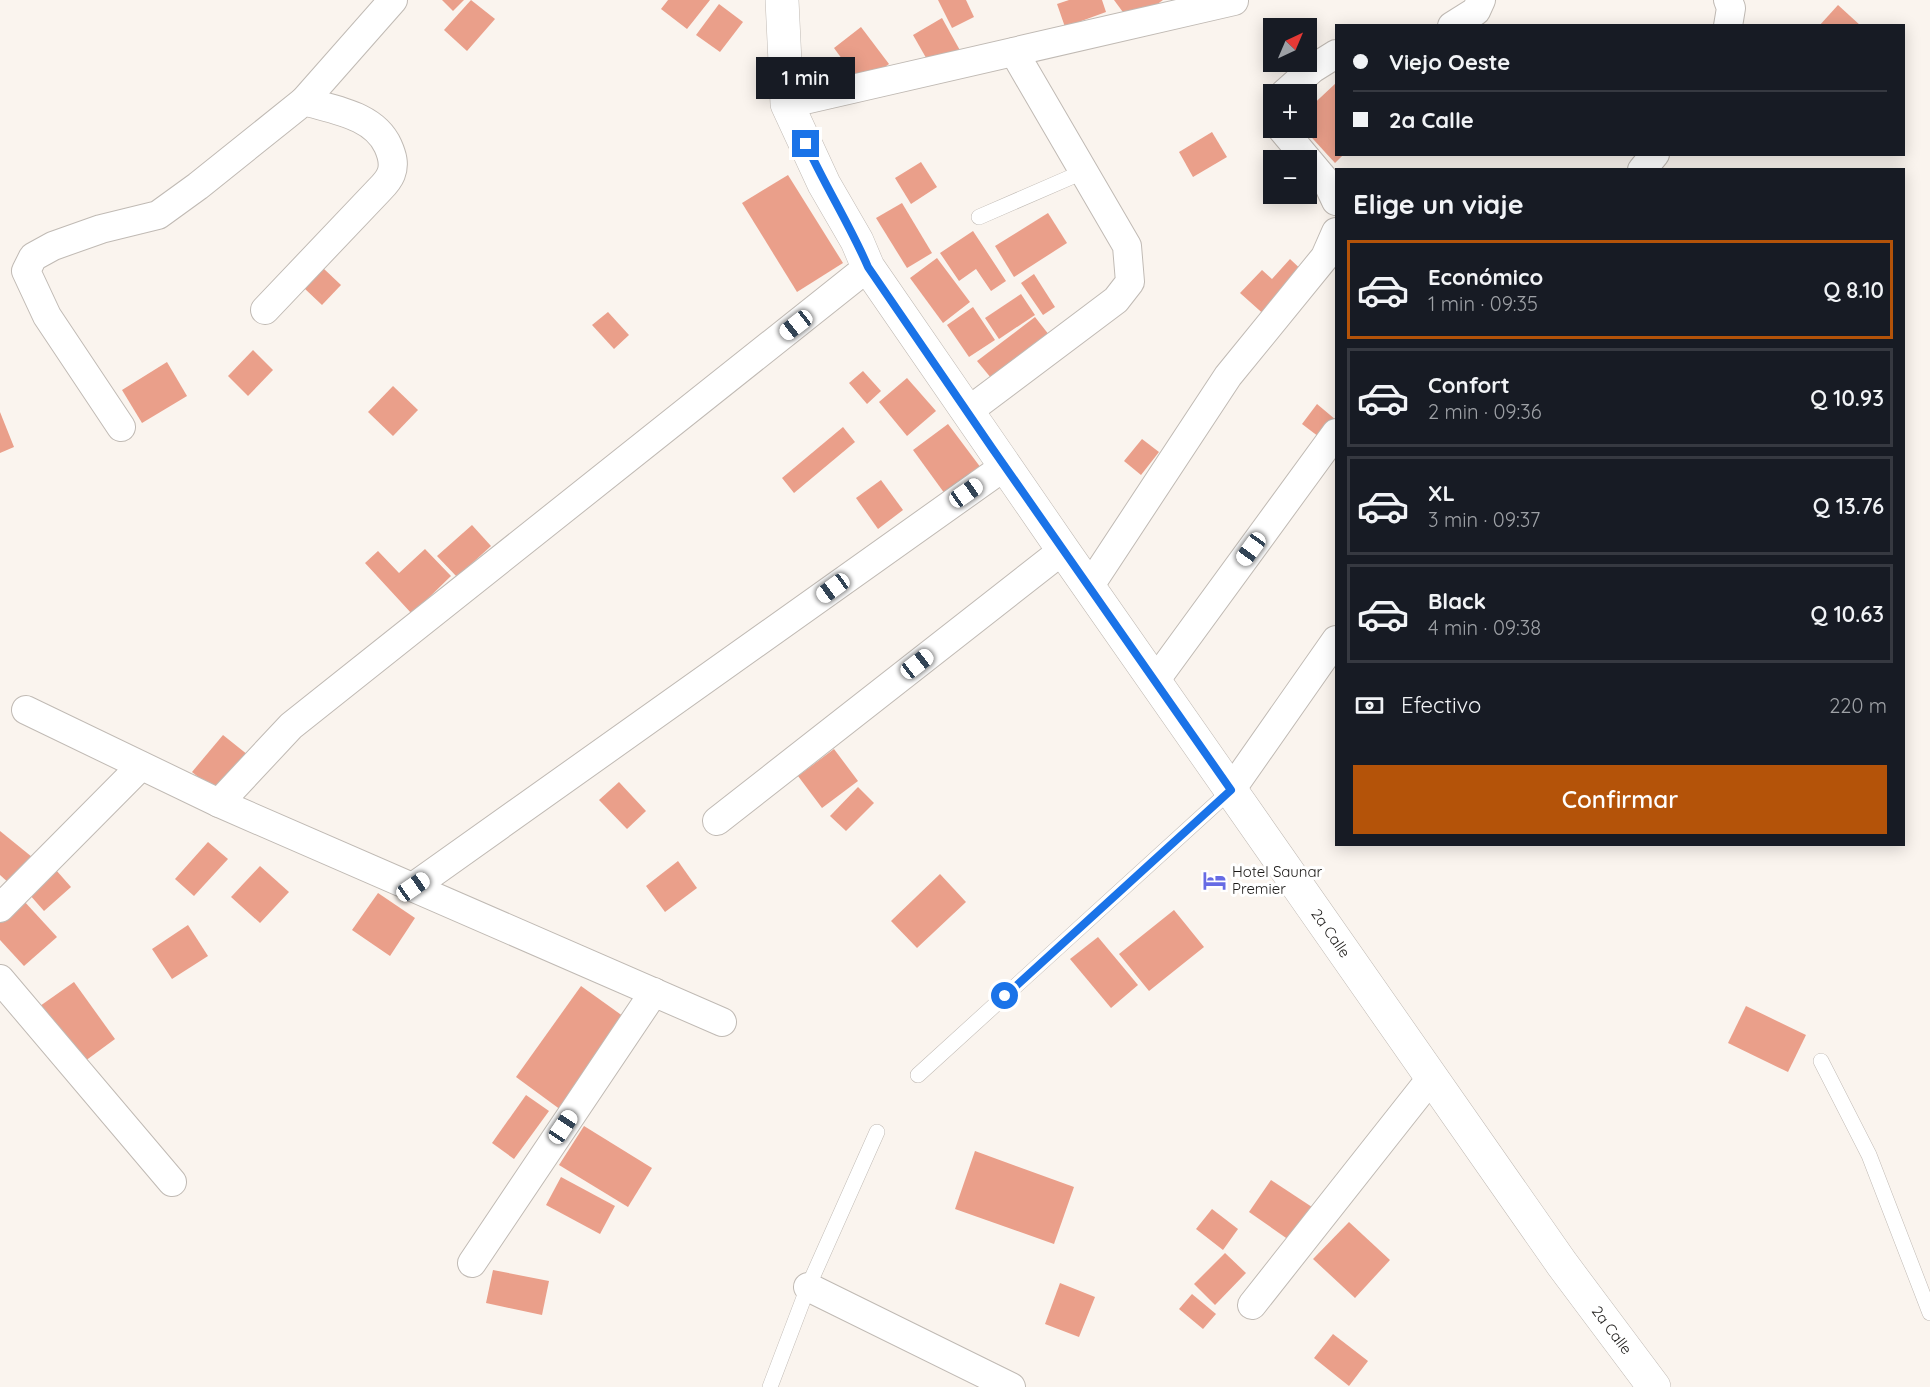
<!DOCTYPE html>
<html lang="es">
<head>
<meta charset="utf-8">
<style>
	:root { --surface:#171b24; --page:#242831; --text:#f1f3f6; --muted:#9ea1a6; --line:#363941; --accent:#b45309 }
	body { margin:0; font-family:Quicksand,sans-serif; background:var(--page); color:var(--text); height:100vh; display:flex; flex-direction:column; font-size:22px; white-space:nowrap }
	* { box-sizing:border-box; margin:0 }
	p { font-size:20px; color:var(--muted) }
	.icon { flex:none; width:33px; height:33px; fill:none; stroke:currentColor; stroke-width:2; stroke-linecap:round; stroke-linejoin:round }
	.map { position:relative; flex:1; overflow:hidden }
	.sheet { position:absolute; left:1335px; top:168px; width:570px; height:678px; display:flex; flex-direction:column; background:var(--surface); border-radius:0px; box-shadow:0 3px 15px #0003 }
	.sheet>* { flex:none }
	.banner { position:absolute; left:1335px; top:24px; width:570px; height:132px; border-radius:0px; box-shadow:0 3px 15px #0003; display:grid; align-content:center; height:132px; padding:0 18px; background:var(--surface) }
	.needle { width:39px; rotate:44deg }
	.buttons { position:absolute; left:1263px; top:18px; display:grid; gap:12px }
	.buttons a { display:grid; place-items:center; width:54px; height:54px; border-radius:0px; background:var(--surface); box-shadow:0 3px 15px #0003; font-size:30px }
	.end { position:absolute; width:27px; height:27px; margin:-14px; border:8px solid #1a73e8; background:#fff; box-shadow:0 0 0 3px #fff }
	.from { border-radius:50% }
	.bubble { position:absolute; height:42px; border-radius:0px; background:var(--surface); box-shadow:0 3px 15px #0003; font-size:20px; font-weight:600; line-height:42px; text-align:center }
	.car { position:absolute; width:18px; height:36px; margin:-18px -9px; border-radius:8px; box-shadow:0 0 4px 2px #0007; background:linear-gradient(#fff 24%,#345 0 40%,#fff 0 76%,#345 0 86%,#fff 0) }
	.banner b { display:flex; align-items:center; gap:21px; height:57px; font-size:22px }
	.banner b+b { border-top:2px solid var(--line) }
	.banner i { width:15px; height:15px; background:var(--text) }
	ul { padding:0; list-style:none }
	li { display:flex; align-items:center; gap:18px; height:99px; margin:0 12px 9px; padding:0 6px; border:3px solid var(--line); border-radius:0px }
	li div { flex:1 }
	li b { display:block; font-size:22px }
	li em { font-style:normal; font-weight:600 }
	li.current { border-color:var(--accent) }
	li>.icon { width:54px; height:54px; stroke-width:1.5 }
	h2 { padding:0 18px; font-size:27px; line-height:72px }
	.pay { display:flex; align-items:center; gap:15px; height:66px; padding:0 18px; font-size:22px }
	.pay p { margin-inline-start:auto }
	.action { display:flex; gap:12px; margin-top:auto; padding:12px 18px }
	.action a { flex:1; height:69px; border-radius:0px; background:var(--accent); color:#fff; font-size:24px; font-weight:600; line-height:69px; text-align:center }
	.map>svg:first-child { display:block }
</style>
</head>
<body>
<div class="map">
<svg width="1930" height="1387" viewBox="0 0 1930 1387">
	<rect width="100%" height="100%" fill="#faf4ee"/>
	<g fill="#ea9f8a">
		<path d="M442,0H464L453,11Z"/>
		<path d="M471,0L495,19L467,51L444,30Z"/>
		<path d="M668,0H710L687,29L661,9Z"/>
		<path d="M938,0H966L974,17L952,28Z"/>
		<path d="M1069,0H1102L1106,12L1065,27L1057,4Z"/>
		<path d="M1114,0H1163L1131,23Z"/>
		<path d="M719,4L743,22L720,52L696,35Z"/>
		<path d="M1838,5L1861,26H1819Z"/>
		<path d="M942,18L962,54L933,70L913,35Z"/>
		<path d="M861,27L889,64L861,85L834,48Z"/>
		<path d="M1336,83V154H1344L1335,163L1303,128H1306V111Z"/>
		<path d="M1212,132L1227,157L1193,177L1179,152Z"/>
		<path d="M921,162L937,187L911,204L895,178Z"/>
		<path d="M788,175L843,263L797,292L742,203Z"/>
		<path d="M902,203L932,253L907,268L876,218Z"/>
		<path d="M1048,213L1067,243L1014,277L995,246Z"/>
		<path d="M973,231L1006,281L991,291L976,269L959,281L940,253Z"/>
		<path d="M937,258L970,302L943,323L910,278Z"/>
		<path d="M1290,259L1307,275L1268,318L1240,293L1262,270L1272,279Z"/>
		<path d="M323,268L341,285L322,305L304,288Z"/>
		<path d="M1034,274L1055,307L1043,315L1021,283Z"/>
		<path d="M1021,294L1035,315L999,339L985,318Z"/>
		<path d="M973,307L995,340L969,357L947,325Z"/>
		<path d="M608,312L629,335L614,349L592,325Z"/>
		<path d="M1035,317L1053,340L996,384L977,361Z"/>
		<path d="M253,350L273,370L248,396L228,376Z"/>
		<path d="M167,362L187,396L142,423L122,390Z"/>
		<path d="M863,371L881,391L867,404L849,383Z"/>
		<path d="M907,378L936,411L907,436L879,402Z"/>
		<path d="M393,386L418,410L393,436L368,412Z"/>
		<path d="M1317,404L1336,420L1327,443L1302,424Z"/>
		<path d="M0,412L14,447L0,453Z"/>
		<path d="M948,424L981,468L945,494L913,450Z"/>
		<path d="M843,427L855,442L794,493L782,478Z"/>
		<path d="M1142,439L1159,452L1141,475L1124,461Z"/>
		<path d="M881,480L903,510L878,529L856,498Z"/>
		<path d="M472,525L491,546L457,577L437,556Z"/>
		<path d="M425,549L451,576L412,614L365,563L378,551L399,573Z"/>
		<path d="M223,735L248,755L218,793L192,772Z"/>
		<path d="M834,749L858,781L822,808L798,776Z"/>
		<path d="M619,782L646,811L627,829L599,800Z"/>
		<path d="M858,787L874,803L846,831L830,816Z"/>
		<path d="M0,831L32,857L10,884L0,875Z"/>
		<path d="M208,842L228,859L194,896L175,879Z"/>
		<path d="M678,861L697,888L665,912L646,886Z"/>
		<path d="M260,866L289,892L260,923L231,897Z"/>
		<path d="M56,870L71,887L44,911L29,894Z"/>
		<path d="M940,874L966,902L917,948L891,921Z"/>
		<path d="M378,893L415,918L390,956L352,930Z"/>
		<path d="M23,900L57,937L24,966L0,940V921Z"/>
		<path d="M1174,910L1204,947L1149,991L1119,954Z"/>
		<path d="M188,925L208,956L172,979L152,949Z"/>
		<path d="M1098,937L1138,985L1111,1008L1070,959Z"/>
		<path d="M74,982L115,1039L81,1064L40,1006Z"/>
		<path d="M581,986L627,1019L561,1110L516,1077Z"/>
		<path d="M1746,1006L1806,1035L1788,1072L1728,1043Z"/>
		<path d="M526,1095L549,1111L514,1159L492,1143Z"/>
		<path d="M584,1126L652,1168L628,1207L559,1165Z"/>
		<path d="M975,1151L1074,1187L1054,1244L955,1209Z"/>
		<path d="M561,1177L615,1206L600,1234L546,1205Z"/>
		<path d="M1271,1180L1312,1207L1289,1240L1249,1212Z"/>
		<path d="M1212,1209L1238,1229L1223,1250L1196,1229Z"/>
		<path d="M1349,1222L1390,1260L1355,1298L1313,1259Z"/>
		<path d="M1225,1253L1246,1273L1215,1305L1194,1284Z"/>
		<path d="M493,1270L549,1281L542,1315L486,1303Z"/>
		<path d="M1060,1283L1095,1297L1079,1337L1045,1324Z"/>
		<path d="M1192,1294L1216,1314L1203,1329L1179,1309Z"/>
		<path d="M1333,1334L1368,1361L1349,1386L1314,1358Z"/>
	</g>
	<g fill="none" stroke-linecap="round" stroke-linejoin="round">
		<defs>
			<g id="lane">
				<path d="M979,217L1085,171"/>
				<path d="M1821,1061L1869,1155L1930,1313"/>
				<path d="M918,1075L1231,790"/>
				<path d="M770,1387L808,1287L877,1132"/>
			</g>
			<g id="street">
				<path d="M1728,0L1731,8L1728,26"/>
				<path d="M1452,26L1476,11L1481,0"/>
				<path d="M1284,94L1312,69L1336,54"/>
				<path d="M304,101L393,0"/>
				<path d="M787,104L1234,1"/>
				<path d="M1281,128L1328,184L1336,201"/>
				<path d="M1642,170L1655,154"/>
				<path d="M967,412L1116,300L1130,282L1127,246L1014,52"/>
				<path d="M121,427L47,316L26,271L33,257L53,246L101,229L158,215L198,186L304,101C334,110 374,115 388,146C392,155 395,164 391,174C389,179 384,185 380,189L265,310"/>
				<path d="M1089,587L1228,376L1325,257L1336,232"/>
				<path d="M1155,681L1336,433"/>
				<path d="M26,710L219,803L722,1022"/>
				<path d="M1231,790L1336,640"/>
				<path d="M219,803L291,726L868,267"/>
				<path d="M717,821L1063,550"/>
				<path d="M413,887L1005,466"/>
				<path d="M0,908L141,766"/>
				<path d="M0,979L172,1182"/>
				<path d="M472,1263L654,992"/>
				<path d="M808,1287L1011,1387"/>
				<path d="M1252,1305L1432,1077"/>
			</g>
			<path id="secondary" d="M782,0L787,104L824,184L857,241L868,267L1063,550L1562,1264L1654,1387"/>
		</defs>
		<use href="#lane" stroke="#c0bab4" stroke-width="16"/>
		<use href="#street" stroke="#c0bab4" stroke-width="30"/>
		<use href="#secondary" stroke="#c0bab4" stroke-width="34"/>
		<use href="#lane" stroke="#fff" stroke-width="15"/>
		<use href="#street" stroke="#fff" stroke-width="28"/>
		<use href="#secondary" stroke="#fff" stroke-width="33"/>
	</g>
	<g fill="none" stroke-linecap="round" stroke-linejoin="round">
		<path stroke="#1a73e8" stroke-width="8" d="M806,144C825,186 850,225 868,267L992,448L1231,790L1005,996"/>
	</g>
	<defs>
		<symbol id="hotel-bare" viewBox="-9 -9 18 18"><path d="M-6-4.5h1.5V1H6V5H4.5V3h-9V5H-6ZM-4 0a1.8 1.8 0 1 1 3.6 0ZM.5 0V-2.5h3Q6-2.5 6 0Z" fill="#666be4" stroke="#fff" stroke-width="2.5" paint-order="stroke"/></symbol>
	</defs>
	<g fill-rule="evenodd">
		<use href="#hotel-bare" x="1198" y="864" width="33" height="33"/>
	</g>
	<g text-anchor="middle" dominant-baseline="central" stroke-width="6" stroke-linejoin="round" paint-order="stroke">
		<g font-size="15" fill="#1c1a18" stroke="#fff" text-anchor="start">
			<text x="1232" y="871">Hotel Saunar<tspan x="1232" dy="17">Premier</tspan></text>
		</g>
		<g font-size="15" fill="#1c1a18" stroke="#fff">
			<text transform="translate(1331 933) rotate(55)">2a Calle</text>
			<text transform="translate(1612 1330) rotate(53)">2a Calle</text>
		</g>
	</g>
</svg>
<div class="buttons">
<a><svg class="needle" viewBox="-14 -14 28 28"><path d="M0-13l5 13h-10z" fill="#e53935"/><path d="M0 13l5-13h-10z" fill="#9ea1a6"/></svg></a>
<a>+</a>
<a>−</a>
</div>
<i class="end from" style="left:1005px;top:996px"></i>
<i class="end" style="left:806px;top:144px"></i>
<div class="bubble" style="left:756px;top:57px;width:99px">1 min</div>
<i class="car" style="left:796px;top:325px;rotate:232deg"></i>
<i class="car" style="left:966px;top:493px;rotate:55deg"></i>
<i class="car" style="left:1251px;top:549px;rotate:216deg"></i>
<i class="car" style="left:833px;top:588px;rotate:234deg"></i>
<i class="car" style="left:917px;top:664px;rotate:52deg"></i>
<i class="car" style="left:413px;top:887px;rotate:55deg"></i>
<i class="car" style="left:563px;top:1127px;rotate:34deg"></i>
<div class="banner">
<b><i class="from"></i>Viejo Oeste</b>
<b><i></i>2a Calle</b>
</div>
<section class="sheet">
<h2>Elige un viaje</h2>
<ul>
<li class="current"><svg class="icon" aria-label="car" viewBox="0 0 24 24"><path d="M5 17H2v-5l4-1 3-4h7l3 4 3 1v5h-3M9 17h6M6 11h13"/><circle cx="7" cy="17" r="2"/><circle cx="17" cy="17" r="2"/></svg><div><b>Económico</b><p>1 min · 09:35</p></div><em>Q 8.10</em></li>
<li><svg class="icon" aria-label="car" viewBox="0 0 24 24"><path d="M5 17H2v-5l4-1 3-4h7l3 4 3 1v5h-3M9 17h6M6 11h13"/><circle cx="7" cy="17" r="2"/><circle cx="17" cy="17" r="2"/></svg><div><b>Confort</b><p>2 min · 09:36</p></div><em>Q 10.93</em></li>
<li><svg class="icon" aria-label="car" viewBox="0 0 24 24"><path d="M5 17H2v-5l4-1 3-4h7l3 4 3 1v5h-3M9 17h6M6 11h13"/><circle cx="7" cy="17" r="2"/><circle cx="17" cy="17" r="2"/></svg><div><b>XL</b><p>3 min · 09:37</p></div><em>Q 13.76</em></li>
<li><svg class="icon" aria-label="car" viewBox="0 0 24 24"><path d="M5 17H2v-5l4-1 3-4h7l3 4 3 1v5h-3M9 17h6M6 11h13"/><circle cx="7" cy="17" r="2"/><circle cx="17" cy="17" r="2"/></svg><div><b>Black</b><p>4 min · 09:38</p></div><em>Q 10.63</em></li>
</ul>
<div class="pay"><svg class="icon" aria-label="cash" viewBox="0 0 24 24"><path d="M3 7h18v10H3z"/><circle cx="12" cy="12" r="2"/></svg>Efectivo<p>220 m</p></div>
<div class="action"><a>Confirmar</a></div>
</section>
</div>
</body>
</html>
